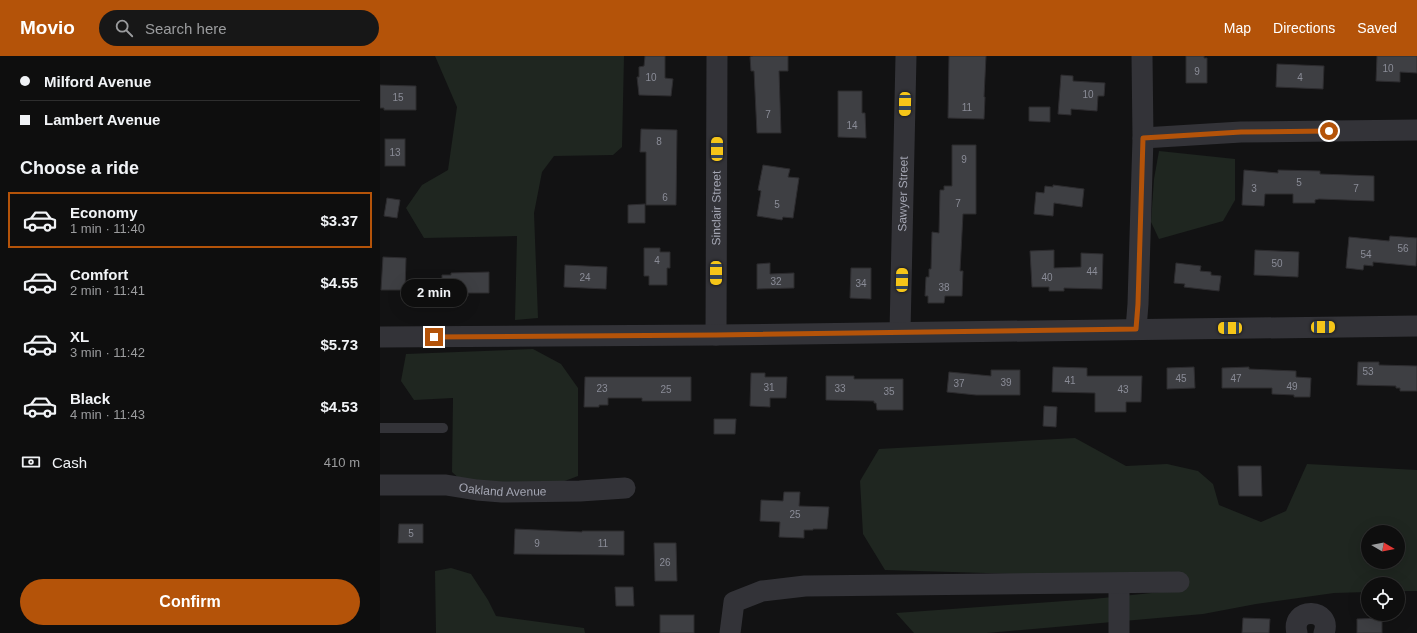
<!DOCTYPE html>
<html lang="en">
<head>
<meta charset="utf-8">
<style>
	:root { --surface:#0e0e0e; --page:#171717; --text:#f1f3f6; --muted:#9b9c9e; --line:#2e2e2e; --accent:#b45309 }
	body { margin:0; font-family:Arial,sans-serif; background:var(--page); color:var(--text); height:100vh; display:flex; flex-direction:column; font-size:15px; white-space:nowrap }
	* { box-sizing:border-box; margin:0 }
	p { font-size:13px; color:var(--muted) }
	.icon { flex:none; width:22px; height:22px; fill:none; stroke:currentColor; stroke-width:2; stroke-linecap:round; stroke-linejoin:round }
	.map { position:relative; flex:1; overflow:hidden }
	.panel { display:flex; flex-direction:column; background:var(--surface); width:380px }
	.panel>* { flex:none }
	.banner { display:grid; align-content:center; height:88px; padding:0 20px; background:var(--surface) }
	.needle { width:26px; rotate:100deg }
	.buttons { position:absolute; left:981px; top:469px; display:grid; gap:8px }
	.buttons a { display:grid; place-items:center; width:44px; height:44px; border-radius:50%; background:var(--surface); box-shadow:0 4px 16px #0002,0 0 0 1px var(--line); font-size:20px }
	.end { position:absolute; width:18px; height:18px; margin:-9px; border:5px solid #b45309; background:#fff; box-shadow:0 0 0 2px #fff }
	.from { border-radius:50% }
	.bubble { position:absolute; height:28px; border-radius:14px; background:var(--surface); box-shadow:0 4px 16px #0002,0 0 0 1px var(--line); font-size:13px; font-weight:600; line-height:28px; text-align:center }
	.car { position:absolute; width:12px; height:24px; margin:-12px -6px; border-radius:5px; box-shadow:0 0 3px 1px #0007; background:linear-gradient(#f5c518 24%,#345 0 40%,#f5c518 0 76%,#345 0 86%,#f5c518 0) }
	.banner b { display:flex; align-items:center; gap:14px; height:38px; font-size:15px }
	.banner b+b { border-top:1px solid var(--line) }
	.banner i { width:10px; height:10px; background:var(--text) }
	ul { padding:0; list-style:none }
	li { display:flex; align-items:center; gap:12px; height:56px; margin:0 8px 6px; padding:0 12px; border:2px solid transparent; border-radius:0px }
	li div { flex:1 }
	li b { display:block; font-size:15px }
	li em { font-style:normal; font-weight:600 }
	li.current { border-color:var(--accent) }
	li>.icon { width:36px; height:36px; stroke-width:1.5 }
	h2 { padding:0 20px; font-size:18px; line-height:48px }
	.pay { display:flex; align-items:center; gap:10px; height:44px; padding:0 20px; font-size:15px }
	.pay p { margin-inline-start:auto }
	.button { display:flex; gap:8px; margin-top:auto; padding:8px 20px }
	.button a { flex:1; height:46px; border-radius:24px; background:var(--accent); color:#fff; font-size:16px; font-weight:600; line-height:46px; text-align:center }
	header { display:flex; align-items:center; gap:24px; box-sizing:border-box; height:56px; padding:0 20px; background:var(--accent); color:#fff }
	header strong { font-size:19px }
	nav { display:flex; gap:22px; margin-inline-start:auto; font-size:14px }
	.search { width:280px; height:36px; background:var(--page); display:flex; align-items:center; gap:10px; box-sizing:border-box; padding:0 14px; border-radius:22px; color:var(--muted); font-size:15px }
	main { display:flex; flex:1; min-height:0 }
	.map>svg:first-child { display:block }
</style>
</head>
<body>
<header>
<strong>Movio</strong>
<div class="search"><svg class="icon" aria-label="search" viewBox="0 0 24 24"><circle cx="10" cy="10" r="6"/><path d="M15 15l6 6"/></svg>Search here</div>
<nav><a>Map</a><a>Directions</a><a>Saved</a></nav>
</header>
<main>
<section class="panel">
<div class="banner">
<b><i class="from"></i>Milford Avenue</b>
<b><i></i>Lambert Avenue</b>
</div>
<h2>Choose a ride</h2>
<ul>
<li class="current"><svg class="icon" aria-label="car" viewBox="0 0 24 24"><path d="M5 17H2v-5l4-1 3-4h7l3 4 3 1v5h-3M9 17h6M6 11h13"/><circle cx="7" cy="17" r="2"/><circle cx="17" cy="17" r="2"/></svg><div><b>Economy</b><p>1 min · 11:40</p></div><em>$3.37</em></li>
<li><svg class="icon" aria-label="car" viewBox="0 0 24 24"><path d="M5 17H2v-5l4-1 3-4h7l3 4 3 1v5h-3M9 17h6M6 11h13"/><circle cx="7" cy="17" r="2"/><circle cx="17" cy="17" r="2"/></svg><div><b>Comfort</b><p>2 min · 11:41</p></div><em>$4.55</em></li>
<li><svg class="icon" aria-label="car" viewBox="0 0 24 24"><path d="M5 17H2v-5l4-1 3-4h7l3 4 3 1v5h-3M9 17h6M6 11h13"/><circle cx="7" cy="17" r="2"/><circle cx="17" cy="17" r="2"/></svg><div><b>XL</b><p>3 min · 11:42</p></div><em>$5.73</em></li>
<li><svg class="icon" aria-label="car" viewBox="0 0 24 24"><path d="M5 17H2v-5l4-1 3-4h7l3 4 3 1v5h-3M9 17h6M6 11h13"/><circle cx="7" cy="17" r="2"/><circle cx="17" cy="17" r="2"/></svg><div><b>Black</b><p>4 min · 11:43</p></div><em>$4.53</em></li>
</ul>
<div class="pay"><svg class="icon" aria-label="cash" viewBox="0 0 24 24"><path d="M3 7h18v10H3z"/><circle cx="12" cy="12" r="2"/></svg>Cash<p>410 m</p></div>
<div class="button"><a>Confirm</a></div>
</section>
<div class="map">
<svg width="1037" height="577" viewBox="0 0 1037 577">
	<rect width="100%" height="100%" fill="#121213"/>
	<g fill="#1f2620" fill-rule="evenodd">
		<path d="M55,0H244L242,91L233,99L174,100L162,116L154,157L158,262L135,264L137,180L44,182L26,152L42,129L68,114L77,51Z"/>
		<path d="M779,95L855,103V144L843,165L779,183L771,166L774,123Z"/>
		<path d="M153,293L181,308L198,332V420L182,426L84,427L72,416L73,342L34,344L21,325L26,298Z"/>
		<path d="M695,382L746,410L787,408L818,415L833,428L839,449L881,466L906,455L927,408L1037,414V535H1018V528H988V536L954,537L876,548L823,558L607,577H534L516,557L713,543L791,535L743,521L505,514L483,478L480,425L499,393ZM988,476H1018V506H988Z"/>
		<path d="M71,512L91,518L108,544L116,560L204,572L205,577H56L55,515Z"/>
	</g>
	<g fill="#3e3f43" stroke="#2d2c2f">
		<path d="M265,0H285V22L293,23L291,40L259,39L257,21H259V11L264,10Z"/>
		<path d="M373,0H408V15H399L401,77H377L374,15H371L370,1Z"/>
		<path d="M569,0H606L604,41H605L604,63L568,62Z"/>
		<path d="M806,0H824V2H827V27H806Z"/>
		<path d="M997,0H1037V17L1020,16V26L996,25Z"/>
		<path d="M897,8L944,10L943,33L896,31Z"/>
		<path d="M681,19L693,20V25L725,27L724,40H718L717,55L691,53V59L678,58Z"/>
		<path d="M0,29L36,30V54H4V52H0Z"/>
		<path d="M458,35H482V57H485L486,82L458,81Z"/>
		<path d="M649,51H670V66L649,65Z"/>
		<path d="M261,73L297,74L296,149H266V96H260Z"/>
		<rect x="5" y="83" width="20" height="27"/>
		<path d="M572,89H596V158H583L580,215H583L582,240H565L564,247H548V240H545L546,221H549V213H551L552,176L559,177L560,134H564V130H572Z"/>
		<path d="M383,109L410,113L408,121L419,122L413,162L403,161L402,164L377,160L381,135L378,134Z"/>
		<path d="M864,114L898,117V114L940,115V118L994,120V145L939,143L935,144V147H913V138H885L884,150L862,149Z"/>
		<path d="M673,129L704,133L702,151L674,147L673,160L654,158L656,136L664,137L665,130L673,131Z"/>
		<path d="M7,142L20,144L17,162L4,160Z"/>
		<path d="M265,148V167H248V149Z"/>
		<path d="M1010,180L1037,182L1036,210L993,206V210L984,209L983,214L966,212L969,181L1009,185Z"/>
		<path d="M264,192H280V196H290V212H287V229H269V220H264Z"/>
		<path d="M674,194V212L701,211V197L723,198L722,233L684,232V235H669V231H652L650,195Z"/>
		<path d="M875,194L919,196L918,221L874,219Z"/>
		<path d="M3,201L26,202L25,234H1Z"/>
		<path d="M390,207V218L414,217V232L377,233V208Z"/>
		<path d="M796,207L821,210L820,215L831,216V219L841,220L839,235L804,231L805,228L794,227Z"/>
		<path d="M185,209L227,211L226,233L184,231Z"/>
		<path d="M471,212H491V243L470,242Z"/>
		<path d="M109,216V237H88V240H62V219H71V217Z"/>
		<path d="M978,306H999V309L1037,310V335H1020V332H1016V330L977,329Z"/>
		<path d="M673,311L707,312V320H762L761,346H746V356H715V337L672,336Z"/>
		<path d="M814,311L815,332L787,333V312Z"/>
		<path d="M869,311V313L916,315V321L931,322L930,341H914V339L892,338V332H842V312Z"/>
		<path d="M611,314H640V339H596L567,336L569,316L611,320Z"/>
		<path d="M371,317H385V321H407L406,342H390V351L370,350Z"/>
		<path d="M446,320H474V323H523V354H497L496,347H494V345L446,344Z"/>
		<path d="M205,321H311V345H262V342H228V349H219V351H204Z"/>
		<path d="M664,350L677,351L676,371L663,370Z"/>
		<path d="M334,363H356L355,378H334Z"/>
		<path d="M858,410H881L882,440H859Z"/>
		<path d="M404,436H420L419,450L449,451L447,473H433V474H424V482L399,481L400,466L380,465L381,444L403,445Z"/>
		<path d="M19,468H43V487H18Z"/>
		<path d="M135,473L202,476V475H244V499L134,498Z"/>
		<path d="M274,487H296L297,525H275Z"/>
		<path d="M235,531H253L254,550H236Z"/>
		<rect x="280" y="559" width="34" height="18"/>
		<path d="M863,562L890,563L889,577H862Z"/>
		<path d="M1002,562V577H977V563Z"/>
	</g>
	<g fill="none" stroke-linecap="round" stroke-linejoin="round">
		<path stroke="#333338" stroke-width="10" d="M0,372H63"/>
		<g stroke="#333338" stroke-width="21">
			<path d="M763,82L861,76L1037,74"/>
			<path d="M756,273L758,248L763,82L762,0"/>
			<path id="s1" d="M520,276L526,0"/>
			<path id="s2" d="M336,279L337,0"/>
			<path d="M0,281L336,279L1037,270"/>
			<path id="s3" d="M0,429H66L97,434L122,436L200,435L245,432"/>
			<path d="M739,527V577"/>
			<path d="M350,577L354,546L382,535L425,530L799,526"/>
			<path d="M917,577C910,550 953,552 944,577"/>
		</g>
	</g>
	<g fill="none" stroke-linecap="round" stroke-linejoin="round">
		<path stroke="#b45309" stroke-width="5" d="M54,281L336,279L756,273L758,248L763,82L861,76L949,75"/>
	</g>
	<g text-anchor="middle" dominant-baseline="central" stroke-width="3.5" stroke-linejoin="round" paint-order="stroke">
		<g font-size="10" fill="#8a8c97">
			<text x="1008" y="12">10</text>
			<text x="817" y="15">9</text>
			<text x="271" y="21">10</text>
			<text x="920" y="21">4</text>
			<text x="708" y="38">10</text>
			<text x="18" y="41">15</text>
			<text x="587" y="51">11</text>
			<text x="388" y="58">7</text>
			<text x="472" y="69">14</text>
			<text x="279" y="85">8</text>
			<text x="15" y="96">13</text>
			<text x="584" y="103">9</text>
			<text x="919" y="126">5</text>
			<text x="874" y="132">3</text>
			<text x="976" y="132">7</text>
			<text x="285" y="141">6</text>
			<text x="578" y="147">7</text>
			<text x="397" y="148">5</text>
			<text x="1023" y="192">56</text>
			<text x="986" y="198">54</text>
			<text x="277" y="204">4</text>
			<text x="897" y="207">50</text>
			<text x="712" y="215">44</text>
			<text x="205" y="221">24</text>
			<text x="667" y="221">40</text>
			<text x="396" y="225">32</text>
			<text x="481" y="227">34</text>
			<text x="564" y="231">38</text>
			<text x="988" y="315">53</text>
			<text x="801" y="322">45</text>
			<text x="856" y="322">47</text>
			<text x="690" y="324">41</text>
			<text x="626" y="326">39</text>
			<text x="579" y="327">37</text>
			<text x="912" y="330">49</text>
			<text x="389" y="331">31</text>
			<text x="222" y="332">23</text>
			<text x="460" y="332">33</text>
			<text x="286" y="333">25</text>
			<text x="743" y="333">43</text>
			<text x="509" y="335">35</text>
			<text x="415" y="458">25</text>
			<text x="31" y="477">5</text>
			<text x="157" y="487">9</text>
			<text x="223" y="487">11</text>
			<text x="285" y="506">26</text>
		</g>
		<g font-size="12" fill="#a4a6b3" stroke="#0d0d0e">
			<text stroke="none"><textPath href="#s1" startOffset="138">Sawyer Street</textPath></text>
			<text stroke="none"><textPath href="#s2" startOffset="127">Sinclair Street</textPath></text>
			<text stroke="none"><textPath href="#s3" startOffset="123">Oakland Avenue</textPath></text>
		</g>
	</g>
</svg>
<div class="buttons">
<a><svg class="needle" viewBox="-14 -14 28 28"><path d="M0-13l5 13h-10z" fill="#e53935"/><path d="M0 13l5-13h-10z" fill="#9b9c9e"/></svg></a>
<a><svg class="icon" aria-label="locate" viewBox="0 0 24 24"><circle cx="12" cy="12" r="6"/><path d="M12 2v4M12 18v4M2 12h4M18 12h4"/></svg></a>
</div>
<i class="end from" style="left:949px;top:75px"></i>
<i class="end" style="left:54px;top:281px"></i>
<div class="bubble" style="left:21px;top:223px;width:66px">2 min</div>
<i class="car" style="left:525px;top:48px;rotate:181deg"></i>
<i class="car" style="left:337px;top:93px;rotate:0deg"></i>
<i class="car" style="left:336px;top:217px;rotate:180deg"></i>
<i class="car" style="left:522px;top:224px;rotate:1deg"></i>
<i class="car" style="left:943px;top:271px;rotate:89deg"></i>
<i class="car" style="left:850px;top:272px;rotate:270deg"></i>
</div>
</main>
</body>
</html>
